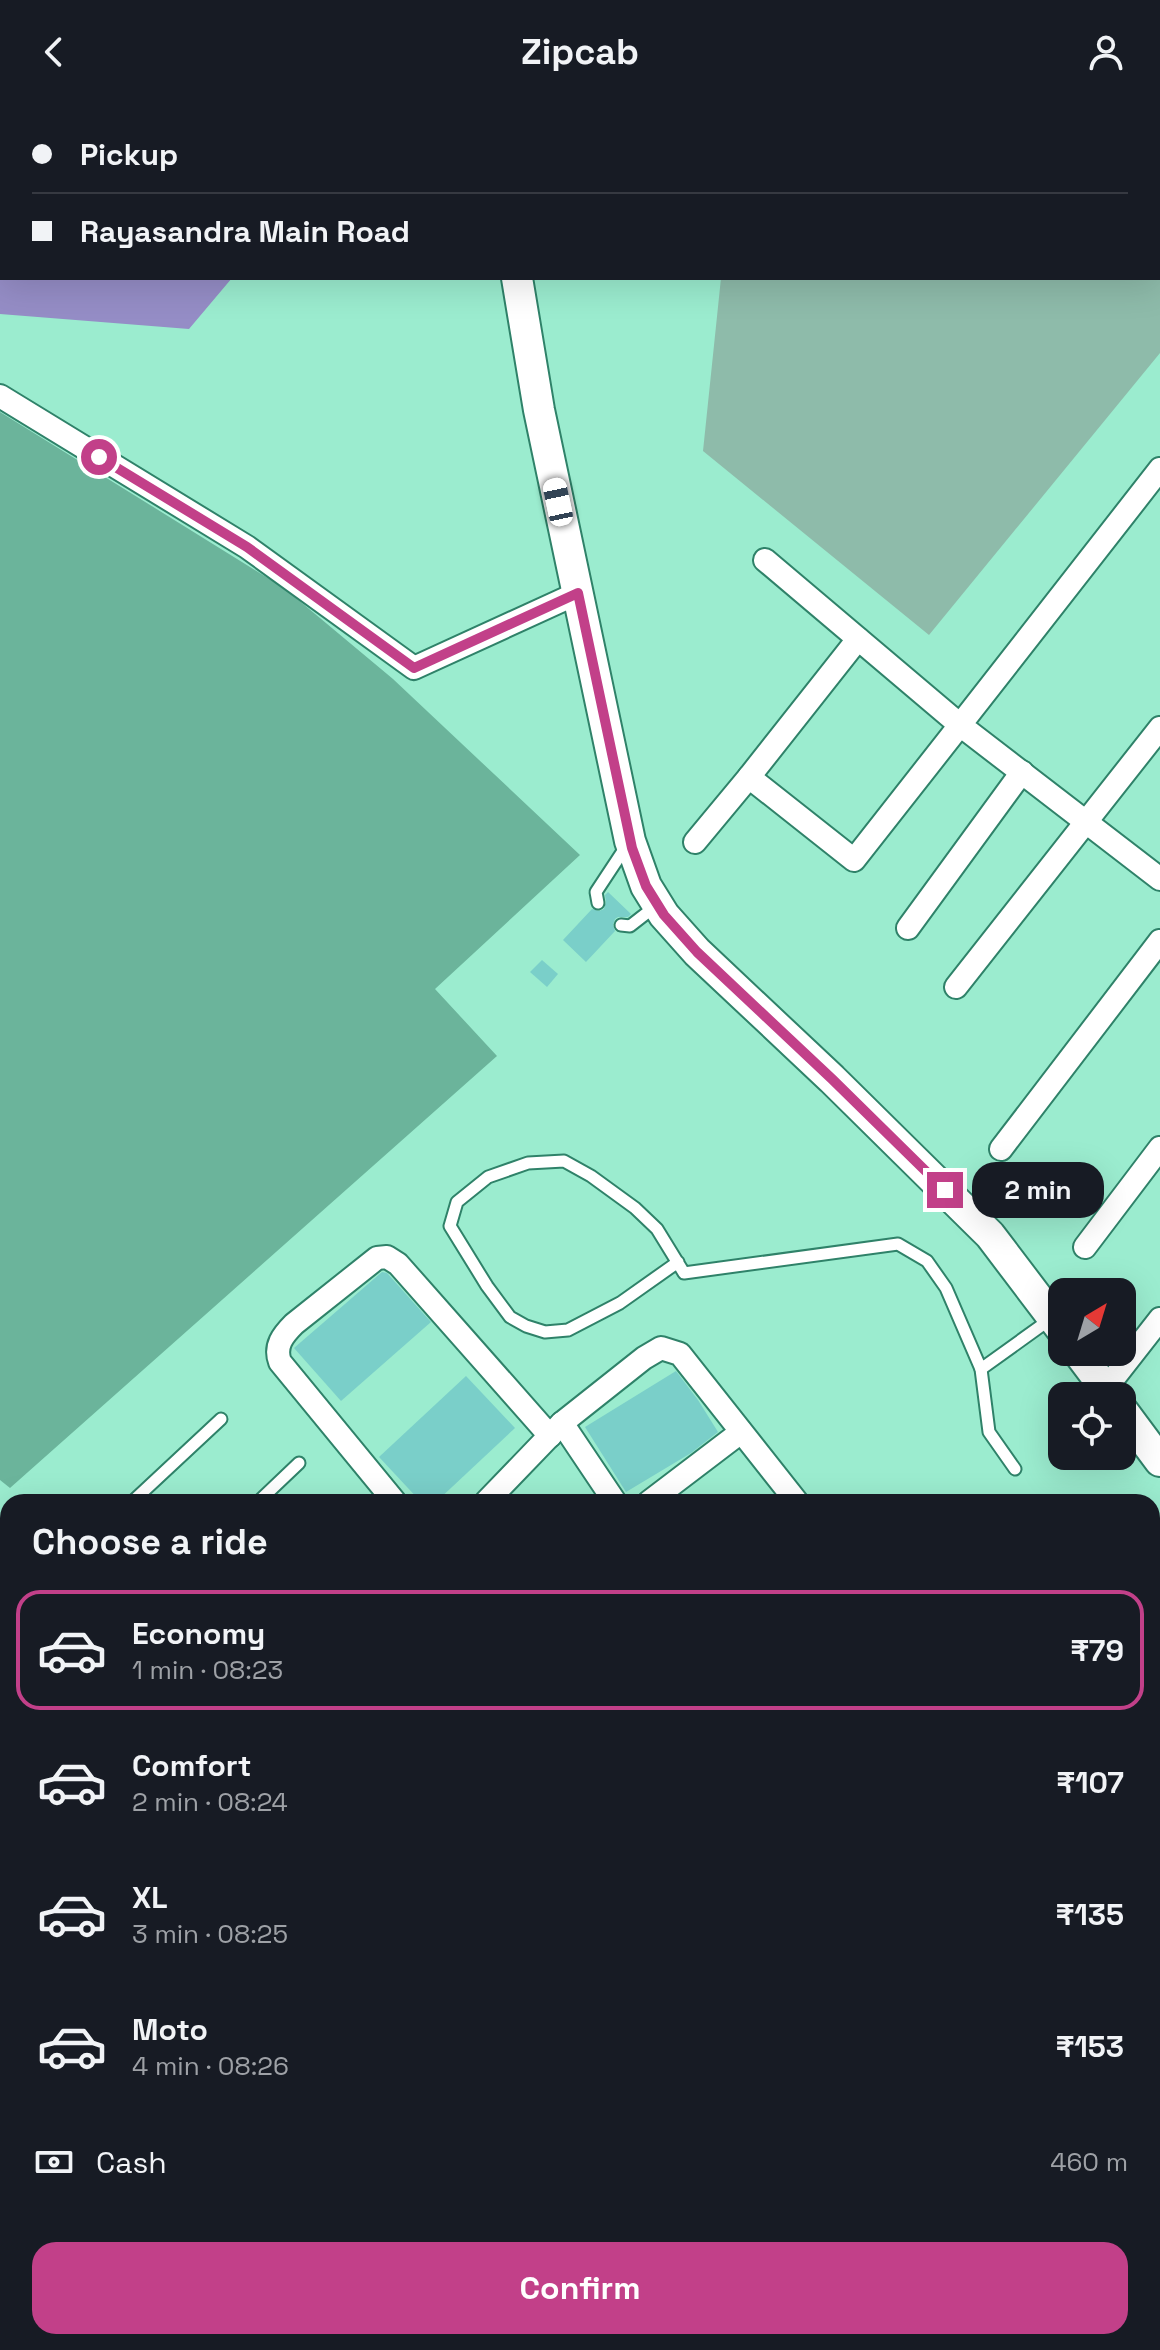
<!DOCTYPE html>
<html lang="en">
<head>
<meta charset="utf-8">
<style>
	:root { --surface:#171b24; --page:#242831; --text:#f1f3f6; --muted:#9ea1a6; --line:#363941; --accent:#c24089 }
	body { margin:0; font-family:"Space Grotesk",sans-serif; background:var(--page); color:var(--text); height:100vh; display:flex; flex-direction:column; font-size:30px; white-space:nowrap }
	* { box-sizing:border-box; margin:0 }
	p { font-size:26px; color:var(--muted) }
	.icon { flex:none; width:44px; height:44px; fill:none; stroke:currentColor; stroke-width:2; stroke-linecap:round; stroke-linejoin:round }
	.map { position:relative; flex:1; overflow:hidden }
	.panel { position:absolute; left:0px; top:1390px; width:1160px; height:856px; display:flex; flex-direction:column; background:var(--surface); border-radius:24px 24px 0 0; box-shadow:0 8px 32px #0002 }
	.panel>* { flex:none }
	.banner { position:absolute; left:0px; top:0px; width:1160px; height:176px; box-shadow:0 8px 32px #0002; display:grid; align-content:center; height:176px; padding:0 32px; background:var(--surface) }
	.needle { width:52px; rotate:38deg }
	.controls { position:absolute; left:1048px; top:1174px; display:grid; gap:16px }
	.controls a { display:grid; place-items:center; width:88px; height:88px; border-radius:16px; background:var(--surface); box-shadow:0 8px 32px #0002; font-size:40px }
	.end { position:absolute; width:36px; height:36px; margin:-18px; border:10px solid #c24089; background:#fff; box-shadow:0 0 0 4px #fff }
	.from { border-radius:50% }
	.bubble { position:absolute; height:56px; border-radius:24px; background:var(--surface); box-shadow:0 8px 32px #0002; font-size:26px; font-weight:700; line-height:56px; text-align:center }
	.car { position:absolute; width:24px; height:48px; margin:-24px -12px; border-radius:10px; box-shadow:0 0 6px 2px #0007; background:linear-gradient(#fff 24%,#345 0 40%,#fff 0 76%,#345 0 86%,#fff 0) }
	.banner b { display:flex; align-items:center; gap:28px; height:76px; font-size:30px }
	.banner b+b { border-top:2px solid var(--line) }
	.banner i { width:20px; height:20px; background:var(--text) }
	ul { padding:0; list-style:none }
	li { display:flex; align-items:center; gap:24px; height:120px; margin:0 16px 12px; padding:0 16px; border:4px solid transparent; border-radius:24px }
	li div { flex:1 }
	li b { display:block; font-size:30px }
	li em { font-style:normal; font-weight:700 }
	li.selected { border-color:var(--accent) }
	li>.icon { width:72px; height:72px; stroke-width:1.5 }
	h2 { padding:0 32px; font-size:36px; line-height:96px }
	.pay { display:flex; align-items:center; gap:20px; height:88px; padding:0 32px; font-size:30px }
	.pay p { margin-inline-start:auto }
	.button { display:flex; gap:16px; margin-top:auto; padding:16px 32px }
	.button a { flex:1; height:92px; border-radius:24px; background:var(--accent); color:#fff; font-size:32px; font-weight:700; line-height:92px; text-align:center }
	header { display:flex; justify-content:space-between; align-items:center; height:104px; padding:0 32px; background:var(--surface); font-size:36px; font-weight:700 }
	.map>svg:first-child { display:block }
</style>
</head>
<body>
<header><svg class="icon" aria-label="back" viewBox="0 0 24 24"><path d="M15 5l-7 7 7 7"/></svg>Zipcab<svg class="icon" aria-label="person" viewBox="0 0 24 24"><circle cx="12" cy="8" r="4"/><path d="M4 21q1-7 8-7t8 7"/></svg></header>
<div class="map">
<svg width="1160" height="2246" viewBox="0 0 1160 2246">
	<rect width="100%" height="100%" fill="#9beccf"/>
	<g fill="#8ebbaa">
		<path d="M738,0H1160V249L929,531L703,347L721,174H1158V2H738Z"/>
		<path d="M1160,1898V2246H1013L1001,2238H1152V1905Z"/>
	</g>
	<path fill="#6bb49b" d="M0,308L284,484L393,575L580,751L435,885L497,952L10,1384L0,1376Z"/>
	<path fill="#958dc6" d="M0,0H224L226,2H2V174H232L189,225L0,210Z"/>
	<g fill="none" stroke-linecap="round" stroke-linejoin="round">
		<path stroke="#958dc6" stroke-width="6" d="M278,0L280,2"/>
	</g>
	<g fill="#7acfc9">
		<path d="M608,788L631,810L628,813H618L615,815L613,821L615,827L586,858L563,836L592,805L599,807L604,805L606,798L605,791Z"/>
		<path d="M542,856L558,870L547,883L530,868Z"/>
		<path d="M382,1168L387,1169L431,1218L341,1297L294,1244Z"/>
		<path d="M676,1267L698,1296L718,1328L691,1349L626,1388L585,1323Z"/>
		<path d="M466,1272L515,1324L436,1398H421L379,1353Z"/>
	</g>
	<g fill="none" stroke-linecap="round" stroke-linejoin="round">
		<defs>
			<g id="lane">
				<path d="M598,799L596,788L627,741"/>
				<path d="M621,821L630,822L657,801"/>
				<path d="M678,1158L620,1199L568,1226L545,1228L526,1222L510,1213L487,1182L450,1122L457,1098L488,1073L528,1059L564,1057L591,1072L635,1104L657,1125L684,1169L898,1140L927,1157L946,1184L981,1265L1052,1214"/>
				<path d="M981,1265L989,1328L1015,1365"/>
				<path d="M132,1398L221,1315"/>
				<path d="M258,1398L299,1359"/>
				<path d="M0,1521L8,1514"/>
				<path d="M1152,2082H1160"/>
			</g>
			<g id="street">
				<path d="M0,292L247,443L414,564L578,489"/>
				<path d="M1160,365L960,621L1160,775"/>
				<path d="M749,673L858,535"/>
				<path d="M695,738L749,673L854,756L960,621L765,456"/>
				<path d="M908,824L1022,668"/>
				<path d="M956,883L1160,624"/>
				<path d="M1001,1045L1160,837"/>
				<path d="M1085,1143L1160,1044"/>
				<path d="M1106,1284L1160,1215"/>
				<path d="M562,1319L615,1398"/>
				<path d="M395,1398L280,1258C274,1242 283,1231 294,1220L377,1154L387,1153L398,1160L550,1332"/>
				<path d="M486,1398L562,1319L644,1254L661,1244L680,1250L797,1398"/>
				<path d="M649,1398L741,1328"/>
				<path d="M1152,1576L1160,1569"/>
				<path d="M0,1665L7,1656"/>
				<path d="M1152,1741L1160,1744"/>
				<path d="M0,1841L8,1830"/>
				<path d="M1152,1873L1160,1866"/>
				<path d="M0,2082L8,2068"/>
				<path d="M387,2238L401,2246"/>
				<path d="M602,2238L615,2246"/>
				<path d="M7,2246L12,2238"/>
				<path d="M102,2246L106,2238"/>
				<path d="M200,2246L204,2238"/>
			</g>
			<g id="secondary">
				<path d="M489,0V2"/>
				<path d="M517,174L539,306L630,737L646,782L664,811L697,848L832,975L990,1131L1062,1226"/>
				<path d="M1078,1248L1111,1292"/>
				<path d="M1122,1306L1160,1357"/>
			</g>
		</defs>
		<use href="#lane" stroke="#2f8269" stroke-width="15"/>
		<use href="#street" stroke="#2f8269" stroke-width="26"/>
		<use href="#secondary" stroke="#2f8269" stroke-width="34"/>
		<use href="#lane" stroke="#fff" stroke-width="11"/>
		<use href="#street" stroke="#fff" stroke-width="22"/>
		<use href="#secondary" stroke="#fff" stroke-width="30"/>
	</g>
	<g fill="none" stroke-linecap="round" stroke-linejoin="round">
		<path stroke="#c24089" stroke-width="10" d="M99,353L247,443L414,564L578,489L632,744L646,782L664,811L697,848L832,975L945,1086"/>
	</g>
</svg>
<div class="controls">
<a><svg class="needle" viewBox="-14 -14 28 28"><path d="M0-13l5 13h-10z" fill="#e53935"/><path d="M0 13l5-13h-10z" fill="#9ea1a6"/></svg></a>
<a><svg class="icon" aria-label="locate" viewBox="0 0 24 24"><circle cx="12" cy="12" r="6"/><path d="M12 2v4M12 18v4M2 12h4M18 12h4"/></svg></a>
</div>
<i class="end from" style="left:99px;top:353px"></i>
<i class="end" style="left:945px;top:1086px"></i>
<div class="bubble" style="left:972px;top:1058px;width:132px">2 min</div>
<i class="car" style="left:558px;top:398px;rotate:348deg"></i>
<div class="banner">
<b><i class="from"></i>Pickup</b>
<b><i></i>Rayasandra Main Road</b>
</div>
<section class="panel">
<h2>Choose a ride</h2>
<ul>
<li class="selected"><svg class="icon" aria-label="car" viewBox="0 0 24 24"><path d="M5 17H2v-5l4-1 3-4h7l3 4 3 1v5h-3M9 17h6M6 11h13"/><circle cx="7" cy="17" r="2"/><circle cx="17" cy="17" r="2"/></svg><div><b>Economy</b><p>1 min · 08:23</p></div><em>₹79</em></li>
<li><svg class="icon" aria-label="car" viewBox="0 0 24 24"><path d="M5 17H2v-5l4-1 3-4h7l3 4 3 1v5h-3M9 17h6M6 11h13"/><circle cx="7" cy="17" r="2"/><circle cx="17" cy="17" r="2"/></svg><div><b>Comfort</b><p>2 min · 08:24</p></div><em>₹107</em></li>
<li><svg class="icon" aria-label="car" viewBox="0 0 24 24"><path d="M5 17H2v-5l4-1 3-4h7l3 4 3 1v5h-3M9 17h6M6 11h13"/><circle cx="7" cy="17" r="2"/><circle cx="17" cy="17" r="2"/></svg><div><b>XL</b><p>3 min · 08:25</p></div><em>₹135</em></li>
<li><svg class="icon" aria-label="car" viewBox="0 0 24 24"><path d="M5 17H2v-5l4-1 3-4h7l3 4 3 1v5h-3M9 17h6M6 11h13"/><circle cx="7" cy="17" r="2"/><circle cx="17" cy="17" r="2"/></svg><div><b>Moto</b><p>4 min · 08:26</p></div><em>₹153</em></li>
</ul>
<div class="pay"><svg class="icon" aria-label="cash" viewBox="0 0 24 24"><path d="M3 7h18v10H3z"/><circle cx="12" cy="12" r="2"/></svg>Cash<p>460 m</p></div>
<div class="button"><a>Confirm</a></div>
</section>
</div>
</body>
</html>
